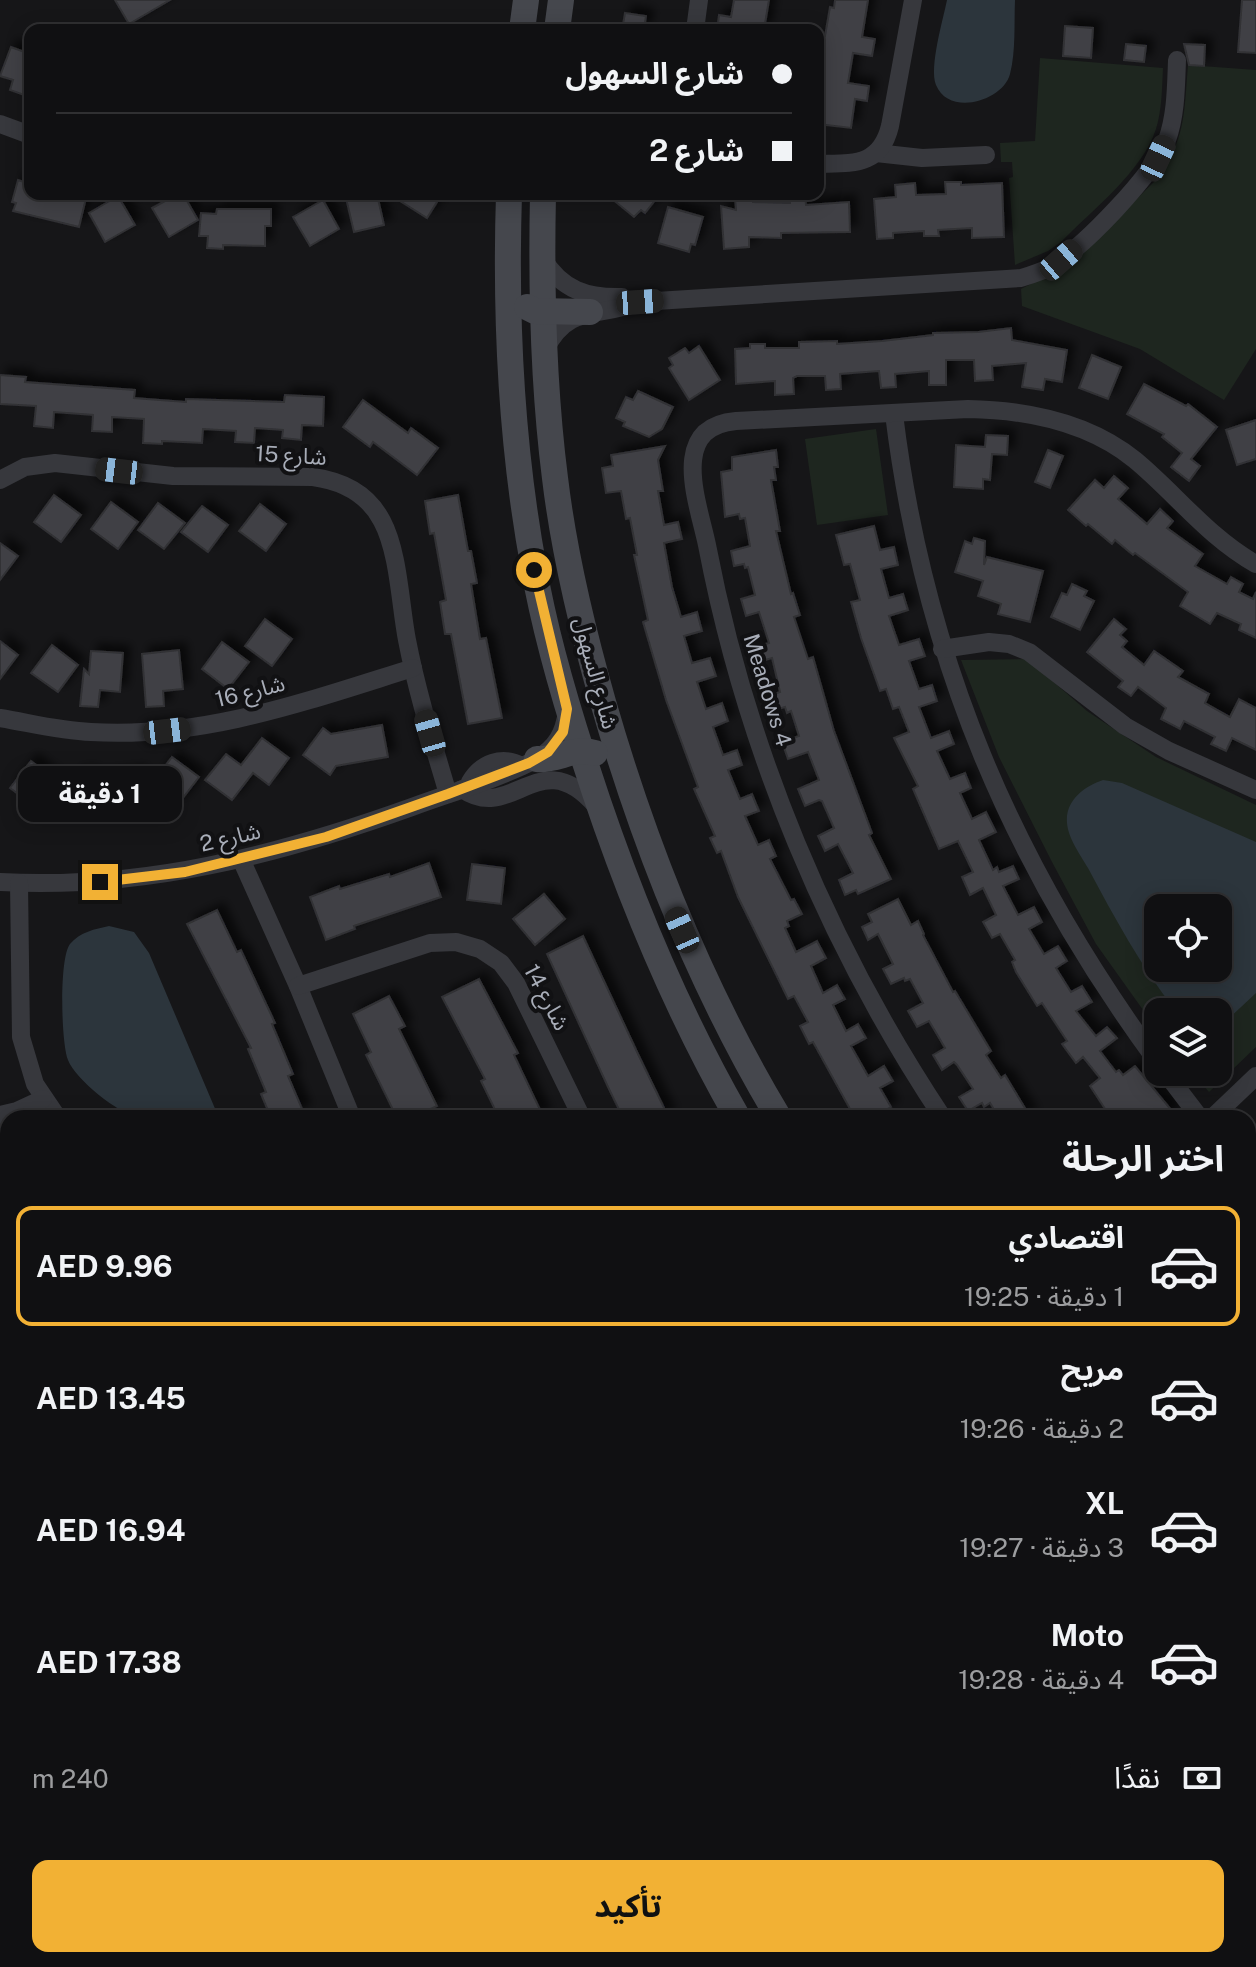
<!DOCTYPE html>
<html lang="ar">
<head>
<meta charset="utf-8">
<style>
	:root { --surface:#101012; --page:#1e1e20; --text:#f1f3f6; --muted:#9c9d9f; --line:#303032; --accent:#f2b134 }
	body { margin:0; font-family:"Public Sans","Noto Sans Arabic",sans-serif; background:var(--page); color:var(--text); direction:rtl; height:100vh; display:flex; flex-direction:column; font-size:30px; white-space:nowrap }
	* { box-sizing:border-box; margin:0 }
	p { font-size:26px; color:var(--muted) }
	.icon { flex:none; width:44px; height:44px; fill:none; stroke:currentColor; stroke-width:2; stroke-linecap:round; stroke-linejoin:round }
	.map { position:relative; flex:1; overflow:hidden; direction:ltr }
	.sheet { position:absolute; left:0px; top:1110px; width:1256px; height:858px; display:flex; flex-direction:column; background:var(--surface); border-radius:24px 24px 0 0; box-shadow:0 4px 20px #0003,0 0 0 2px var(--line); direction:rtl }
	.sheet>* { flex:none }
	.hud { position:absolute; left:24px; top:24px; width:800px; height:176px; border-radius:16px; box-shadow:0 4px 20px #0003,0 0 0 2px var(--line); direction:rtl; display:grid; align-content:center; height:176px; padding:0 32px; background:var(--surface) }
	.fabs { position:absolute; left:1144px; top:894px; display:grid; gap:16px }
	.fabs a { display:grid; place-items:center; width:88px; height:88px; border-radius:16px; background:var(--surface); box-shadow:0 4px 20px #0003,0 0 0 2px var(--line); font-size:40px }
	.end { position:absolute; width:36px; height:36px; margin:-18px; border:10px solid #f2b134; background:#111; box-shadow:0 0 0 4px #111 }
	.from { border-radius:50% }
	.bubble { position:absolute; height:56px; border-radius:16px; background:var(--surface); box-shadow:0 4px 20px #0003,0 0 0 2px var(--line); font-size:26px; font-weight:700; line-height:56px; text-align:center; direction:rtl }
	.car { position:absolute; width:24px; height:48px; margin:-24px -12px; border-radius:10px; box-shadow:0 0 6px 2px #0007; background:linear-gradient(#222 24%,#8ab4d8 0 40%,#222 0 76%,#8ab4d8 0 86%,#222 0) }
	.hud b { display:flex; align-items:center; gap:28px; height:76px; font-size:30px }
	.hud b+b { border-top:2px solid var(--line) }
	.hud i { width:20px; height:20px; background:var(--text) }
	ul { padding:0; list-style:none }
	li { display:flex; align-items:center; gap:24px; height:120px; margin:0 16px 12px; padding:0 16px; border:4px solid transparent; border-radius:16px }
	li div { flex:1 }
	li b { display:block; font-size:30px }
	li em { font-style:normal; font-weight:700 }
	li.current { border-color:var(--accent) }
	li>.icon { width:72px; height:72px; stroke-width:1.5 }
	h2 { padding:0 32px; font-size:36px; line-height:96px }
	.pay { display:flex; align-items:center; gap:20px; height:88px; padding:0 32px; font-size:30px }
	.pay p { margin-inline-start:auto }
	.cta { display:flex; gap:16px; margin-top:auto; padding:16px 32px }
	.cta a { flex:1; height:92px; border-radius:16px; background:var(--accent); color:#111; font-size:32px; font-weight:700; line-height:92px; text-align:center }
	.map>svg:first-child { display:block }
</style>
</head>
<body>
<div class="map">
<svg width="1256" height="1967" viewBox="0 0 1256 1967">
	<defs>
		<filter id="shadow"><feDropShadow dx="7" dy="-7" stdDeviation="4" flood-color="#0009"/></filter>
	</defs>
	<rect width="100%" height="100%" fill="#161618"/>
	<g fill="#1e261f" fill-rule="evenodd">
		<path d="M1040,58L1163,68C1162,88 1162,110 1156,129C1142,172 1092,210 1061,242L1048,251L1015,265L1009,178L1013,177L1012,162H1001L1000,143L1035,141Z"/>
		<path d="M1188,65L1256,70V349L1224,400L1140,349L1022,306L1021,289L1071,264L1156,180C1186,140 1184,113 1188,65Z"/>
		<path d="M876,429L888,515L817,525L805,439Z"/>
		<path d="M1027,659L1087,711L1156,757L1256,805V1047L1209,1092L1192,1072H1218V1012H1158V1031L1096,944L1052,862L999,757L961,660ZM1158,908H1218V968H1158Z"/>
		<path d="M1256,1236V1305L1248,1297V1244Z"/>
	</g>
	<g fill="#2c353c" fill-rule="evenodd">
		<path d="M947,0H1015C1014,23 1016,51 1010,74C1003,101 949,117 936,85C929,67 943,20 947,0Z"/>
		<path d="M1103,780L1122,783L1256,842V993L1225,1022L1218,1023V1012L1175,1010C1141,966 1114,917 1088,868C1081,856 1068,838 1067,823C1065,800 1085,786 1103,780ZM1158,908H1218V968H1158Z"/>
		<path d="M109,926L134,932L149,953L219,1118C197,1118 159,1122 139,1118C119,1114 75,1079 68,1060C61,1043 59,958 70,944C80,932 95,929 109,926Z"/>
		<path d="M0,1513L8,1523V1654L0,1659Z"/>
	</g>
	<g fill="#404145" stroke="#303034" stroke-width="2" filter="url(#shadow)">
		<path d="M115,0H170L129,24Z"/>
		<path d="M734,0H769L764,30H717L719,15L731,17Z"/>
		<path d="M835,0H868L862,37L875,39L872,56L853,53L848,83L869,86L867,101L855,99L851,128L818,124V94L824,50L819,46L821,36H825L830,7L834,8Z"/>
		<path d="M1242,0H1256V53L1238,52Z"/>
		<path d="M625,13L646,16L644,30H622Z"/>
		<path d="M1065,26L1093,28L1091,58L1063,56Z"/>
		<path d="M1126,44L1146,46L1144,62L1124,60Z"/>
		<path d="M1184,44L1205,45L1204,66L1189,65Z"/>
		<path d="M11,47L30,54V78L24,95L10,90L13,80L0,76Z"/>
		<path d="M18,180L30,184V194H87L79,227L13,211L16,203L12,202Z"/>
		<path d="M945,182H961V185L1002,183L1004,237L972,238V228L938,230L939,236H924V231L893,233V238L877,239L874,199L896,197L895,185L915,183L916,195L946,194Z"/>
		<path d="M178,194H183L198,220L169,237L152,208Z"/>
		<path d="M345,194H377L384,225L354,232Z"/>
		<path d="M389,194H423L437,202L427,218Z"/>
		<path d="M606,194H660L645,213L641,210L634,217Z"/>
		<path d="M790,194H805L806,205L849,202L850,232L781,233V238L749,237V247L724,249L721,206L736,210L735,198L753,197V202L790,203Z"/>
		<path d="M118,196L135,225L105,242L89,213Z"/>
		<path d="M323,200L339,229L310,246L293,217Z"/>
		<path d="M668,207L703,217L695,245L691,244L689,252L658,243Z"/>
		<path d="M217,209H271V226H265V246L223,245V249L207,248L208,236H199L201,213L216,214Z"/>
		<path d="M1011,328L1012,340L1067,350L1062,382L1045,379L1043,390L1022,387L1026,363L992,366L993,380L975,381L974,360H946V385H929V371L895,374L896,387L881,388L879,371L840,374L841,389L826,390L825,376H797L793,378L794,394L775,395V381L736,384L735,349L750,348V344H765V348H799V342L837,341V344L882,341L933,335V333L978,332Z"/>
		<path d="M699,346L720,380L689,400L669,368L673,365L669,358L685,348L689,353Z"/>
		<path d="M1092,355L1121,367L1108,399L1079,388Z"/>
		<path d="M0,375L26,377L25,382L135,390L134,398L186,402V399L284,402L285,395L324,397L323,426L302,425L301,440L282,438L283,430L255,428L254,443L235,442L236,431L203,429L202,443L162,441V444L143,443L144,419L112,417V432L92,431L93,415L54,412L53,428L34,426L36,406L0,404Z"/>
		<path d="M1144,384L1186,406L1188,404L1217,427L1191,459L1200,466L1189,481L1171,467L1182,453L1162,437L1164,434L1127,414Z"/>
		<path d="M638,391L673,407L662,429L649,437L623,426L625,422L616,418L626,397L633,400Z"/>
		<path d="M363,400L408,433L411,428L438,448L417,475L373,442L370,447L343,427Z"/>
		<path d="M1256,420V459L1237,465L1226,430Z"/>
		<path d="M986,435L1008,436L1007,455L992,454L990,480L983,479V489L954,487L956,445L985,447Z"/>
		<path d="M665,446L658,460L663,491H658L664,525L678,522L682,539L664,543L672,587L681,617L697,612L702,631L684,636L692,663L710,658L716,676L697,682L706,709L722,703L728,721L713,727L723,755L737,750L742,765L728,770L740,799L752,794L759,811L745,816L758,845L769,840L776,856L770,859L791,900L794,899L802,914L787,921L789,926L785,928L796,952L817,941L826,958L811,966L823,993L837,985L845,999L833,1005L846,1031L858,1024L866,1038L851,1046L868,1076L884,1066L893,1081L880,1088L891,1107L872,1118H855L813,1042L809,1044L800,1026L808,1022L794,996L788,999L738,897L721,851L717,853L710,838L715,836L694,789L698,787L666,700L643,622L648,620L634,555H637L630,518L626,519L621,491L606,493L602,468L613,466L611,455Z"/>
		<path d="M776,450L778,467H774L776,480H771L780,531H776L791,594L793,593L800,615L794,617L808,659L813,657L834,731L872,833L869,835L891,879L858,894L856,890L845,895L839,880L853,873L838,844L825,851L818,836L834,828L822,801L819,800L805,806L798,789L819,780L808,752L788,759L782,742L799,736L791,711L787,713L785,707L775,710L770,695L780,692L772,658L759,662L755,647L769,643L759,612L746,616L741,599L755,595L748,567L745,568L744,564L734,566L731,551L750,546L745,518L740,519L739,514L725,517L721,472L732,470V457Z"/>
		<path d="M1048,450L1063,456L1050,488L1035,482Z"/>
		<path d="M1114,476L1128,488L1118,499L1147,524L1160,509L1173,521L1167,528L1203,554L1195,566L1227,584L1231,577L1243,584L1239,592L1253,599L1256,592V638L1239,630L1241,624L1217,613L1210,624L1180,606L1188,592L1135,553L1133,555L1115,540L1112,544L1088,524L1086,526L1068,510L1095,480L1104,488Z"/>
		<path d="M54,495L81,515L61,542L34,522Z"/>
		<path d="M458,495L468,551H471L477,583L471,584L480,639L486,638L502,718L468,724L451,634H445L440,602L446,600L434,533L430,534L425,501Z"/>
		<path d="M111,502L138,522L118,549L91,529Z"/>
		<path d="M158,503L185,523L164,549L138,530Z"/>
		<path d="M260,504L286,524L266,551L239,531Z"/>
		<path d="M202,506L228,525L208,552L181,532Z"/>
		<path d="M874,526L880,550L894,547L898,565L881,569L889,598L903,594L908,610L889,616L899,645L919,639L925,656L909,661L919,689L932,685L937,701L919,707L931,738L949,731L954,744L937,751L950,779L965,773L971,788L960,793L972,819L986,812L996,832L979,840L993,870L997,867L999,872L1013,866L1019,879L1003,886L1018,915L1034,907L1042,922L1029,929L1044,954L1058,946L1067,961L1056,968L1071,992L1082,986L1092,1002L1076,1011L1096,1036L1107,1027L1117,1038L1100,1051L1116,1072L1119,1070L1123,1075L1135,1066L1173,1112L1165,1118H1111L1090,1086L1100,1078L1083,1057L1076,1063L1062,1044L1067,1041L1042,1003L1037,1006L1016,972L1012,962L1015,960L1000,934L992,938L983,922L996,915L983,888L970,895L962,877L973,872L958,841L939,849L913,789L918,786L894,738L909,732L899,707L893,709L886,689L880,691L861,638L851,602L860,600L850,564L844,565L836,535Z"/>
		<path d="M974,538L985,541L984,565L987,557L1043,571L1030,622L998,614L1001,604L978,596L983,581L955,572L965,541L972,544Z"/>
		<path d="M0,543L18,556L0,580Z"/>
		<path d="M1072,584L1087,591L1084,596L1094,601L1080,630L1051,617L1062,593L1067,595Z"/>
		<path d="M265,619L292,639L272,666L245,646Z"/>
		<path d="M1114,619L1126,629L1120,635L1127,641L1122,647L1144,665L1154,651L1183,671L1178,677L1209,694L1205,703L1230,717L1239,699L1256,708V750L1232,738L1226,751L1211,744L1215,737L1184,721L1180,729L1161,719L1166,708L1138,687L1131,696L1118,687L1123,681L1087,652Z"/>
		<path d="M0,641L18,655L0,679Z"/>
		<path d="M222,642L249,662L228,689L202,669Z"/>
		<path d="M52,645L78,665L58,692L31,673Z"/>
		<path d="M179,650L183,689L163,691L164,706L146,707L142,654Z"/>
		<path d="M91,651L123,653L120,692L100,690L98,707L80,706L84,669L89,674Z"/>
		<path d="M382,725L388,757L336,766L330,775L303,755L323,728L331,734Z"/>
		<path d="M262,738L289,758L269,785L253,773L232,800L205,780L226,754L241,765Z"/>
		<path d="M172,757L199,777L179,803L152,783Z"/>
		<path d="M31,761L73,793L47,795L37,808L10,788Z"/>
		<path d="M139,773L143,804L116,808L115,804L77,807L75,775L91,774L92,779Z"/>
		<path d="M429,863L441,897L354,926L355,929L326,940L310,897L339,886L340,889L389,874L390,877Z"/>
		<path d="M472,864L505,868L501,904L467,900Z"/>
		<path d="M544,894L565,919L535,945L513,919Z"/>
		<path d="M898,899L911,925L918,921L924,934L923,935L953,992L955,991L991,1051L986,1055L1001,1078L1005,1075L1031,1118H999L990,1103L984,1107L982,1103L968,1111L959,1097L973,1089L957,1065L954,1062L942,1070L933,1055L945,1048L929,1021L917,1027L908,1011L923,1003L910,979L905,981L904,978L891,984L883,969L893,964L878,934L868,940L862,927L872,922L868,914Z"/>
		<path d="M217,910L237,952L241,950L275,1023L272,1024L293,1074L288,1076L303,1111L289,1118H271L261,1094L266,1092L248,1049L251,1048L187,924Z"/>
		<path d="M583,936L638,1054L669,1118H623L608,1087L547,954Z"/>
		<path d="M479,979L518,1053L514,1055L544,1118H499L481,1081L485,1079L442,997Z"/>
		<path d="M389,996L405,1026L399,1029L437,1106L412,1118H397L366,1055L371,1052L353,1014Z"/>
	</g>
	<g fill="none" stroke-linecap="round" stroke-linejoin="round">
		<g stroke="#37383d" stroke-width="18">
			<path d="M695,30L699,0"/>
			<path d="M0,124L30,135"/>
			<path d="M876,153L922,158L986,155"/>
			<path d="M818,164C852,163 880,167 890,126L913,0"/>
			<path d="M543,259C562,290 587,298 622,297"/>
			<path d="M545,350C568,303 600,318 640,302L1021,278C1031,275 1041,272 1050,267C1083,248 1153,175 1167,140C1176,115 1176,87 1177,60"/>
			<path d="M894,414C924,659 1012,864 1158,1063"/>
			<path d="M0,480L25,467L55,463L173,476L313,477C342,481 368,494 382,521C399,553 400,604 407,640C417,692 433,743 448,794"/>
			<path d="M942,649L989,642L1009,644L1029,652L1125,726L1169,751L1256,790"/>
			<path d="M0,718C30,723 60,731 91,732C203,739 307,701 413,668"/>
			<path d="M470,782C481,763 502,755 522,766"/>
			<path d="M462,789C513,824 539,741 596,806"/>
			<path d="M241,859L298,986L352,1118"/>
			<path d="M0,882C143,890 278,855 412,807C453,792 498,779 537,759C556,747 564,734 567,711"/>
			<path d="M19,883L21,1037L35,1084L58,1118"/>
			<path d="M298,986L430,943L456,942L480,949L501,963L516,983L582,1118"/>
			<path d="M1165,1072L1200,1118"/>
			<path d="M0,1115L17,1111L43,1099"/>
			<path d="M943,1118C828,945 746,749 707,545C698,502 668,427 736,421L968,409C1028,410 1088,422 1135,460C1176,494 1209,538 1256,564"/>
			<path d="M1212,1118L1256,1076"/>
			<path d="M0,1339L8,1341"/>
			<path d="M677,1960L688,1963L705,1960"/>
			<path d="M408,1967L411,1960"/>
		</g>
		<g stroke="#45474d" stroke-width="26">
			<path d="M522,30L526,0"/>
			<path d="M557,30L561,0"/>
			<path d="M509,194C505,319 511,445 534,569C545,633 563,694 583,756C623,882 672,1003 738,1118"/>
			<path d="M543,194C541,288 543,384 555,478C564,554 582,628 603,702C645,848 701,988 779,1118"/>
			<path d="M527,307L535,311L590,312"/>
			<path d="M537,759C557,761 575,746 595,753"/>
			<path d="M1248,1625L1256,1631"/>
			<path d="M1248,1669L1256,1674"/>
		</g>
	</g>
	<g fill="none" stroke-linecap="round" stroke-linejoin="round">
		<path stroke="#f2b134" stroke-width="10" d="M100,882L185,872L326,837L448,794L529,763L548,752L563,732L567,709L534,570"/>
	</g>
	<g text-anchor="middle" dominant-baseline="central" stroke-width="8" stroke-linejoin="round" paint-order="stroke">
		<g font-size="22" fill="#a8adb8" stroke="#111113">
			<text transform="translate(291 455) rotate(3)">شارع 15</text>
			<text transform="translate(596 673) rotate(75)">شارع السهول</text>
			<text transform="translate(768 690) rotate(73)">Meadows 4</text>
			<text transform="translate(250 691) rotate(-14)">شارع 16</text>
			<text transform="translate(230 837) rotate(-13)">شارع 2</text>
			<text transform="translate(547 997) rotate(62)">شارع 14</text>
		</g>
	</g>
</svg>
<div class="fabs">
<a><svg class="icon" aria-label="locate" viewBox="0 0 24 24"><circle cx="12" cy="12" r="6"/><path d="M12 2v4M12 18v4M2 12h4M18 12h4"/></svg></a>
<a><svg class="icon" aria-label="layers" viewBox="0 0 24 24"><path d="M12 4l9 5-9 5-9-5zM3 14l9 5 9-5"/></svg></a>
</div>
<i class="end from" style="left:534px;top:570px"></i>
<i class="end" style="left:100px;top:882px"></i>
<div class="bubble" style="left:18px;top:766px;width:164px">1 دقيقة</div>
<i class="car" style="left:1158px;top:158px;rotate:25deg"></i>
<i class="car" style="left:1061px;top:260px;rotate:49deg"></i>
<i class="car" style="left:640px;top:302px;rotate:86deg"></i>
<i class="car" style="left:119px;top:471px;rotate:277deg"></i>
<i class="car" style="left:167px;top:731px;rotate:83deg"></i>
<i class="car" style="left:430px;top:733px;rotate:344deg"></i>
<i class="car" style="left:682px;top:930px;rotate:336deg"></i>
<div class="hud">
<b><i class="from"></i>شارع السهول</b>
<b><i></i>شارع 2</b>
</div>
<section class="sheet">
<h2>اختر الرحلة</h2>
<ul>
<li class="current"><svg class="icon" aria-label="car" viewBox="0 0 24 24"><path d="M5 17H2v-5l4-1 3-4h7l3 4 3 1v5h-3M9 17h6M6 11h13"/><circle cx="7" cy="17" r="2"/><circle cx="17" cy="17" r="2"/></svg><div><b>اقتصادي</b><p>1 دقيقة · 19:25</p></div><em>AED 9.96</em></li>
<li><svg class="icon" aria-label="car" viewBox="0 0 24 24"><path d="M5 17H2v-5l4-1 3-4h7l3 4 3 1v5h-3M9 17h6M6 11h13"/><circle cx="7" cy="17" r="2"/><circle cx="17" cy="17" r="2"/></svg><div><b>مريح</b><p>2 دقيقة · 19:26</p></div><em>AED 13.45</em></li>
<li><svg class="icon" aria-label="car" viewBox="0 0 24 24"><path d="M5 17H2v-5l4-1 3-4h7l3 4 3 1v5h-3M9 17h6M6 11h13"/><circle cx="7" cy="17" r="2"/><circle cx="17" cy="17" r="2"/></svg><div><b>XL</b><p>3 دقيقة · 19:27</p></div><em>AED 16.94</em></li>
<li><svg class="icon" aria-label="car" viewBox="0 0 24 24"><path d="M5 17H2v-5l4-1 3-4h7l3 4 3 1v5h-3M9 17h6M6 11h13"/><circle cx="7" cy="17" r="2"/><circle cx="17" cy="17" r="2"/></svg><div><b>Moto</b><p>4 دقيقة · 19:28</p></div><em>AED 17.38</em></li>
</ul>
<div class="pay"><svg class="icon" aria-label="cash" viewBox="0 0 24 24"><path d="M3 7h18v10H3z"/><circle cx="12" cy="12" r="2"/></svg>نقدًا<p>240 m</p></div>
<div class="cta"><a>تأكيد</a></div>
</section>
</div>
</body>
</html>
